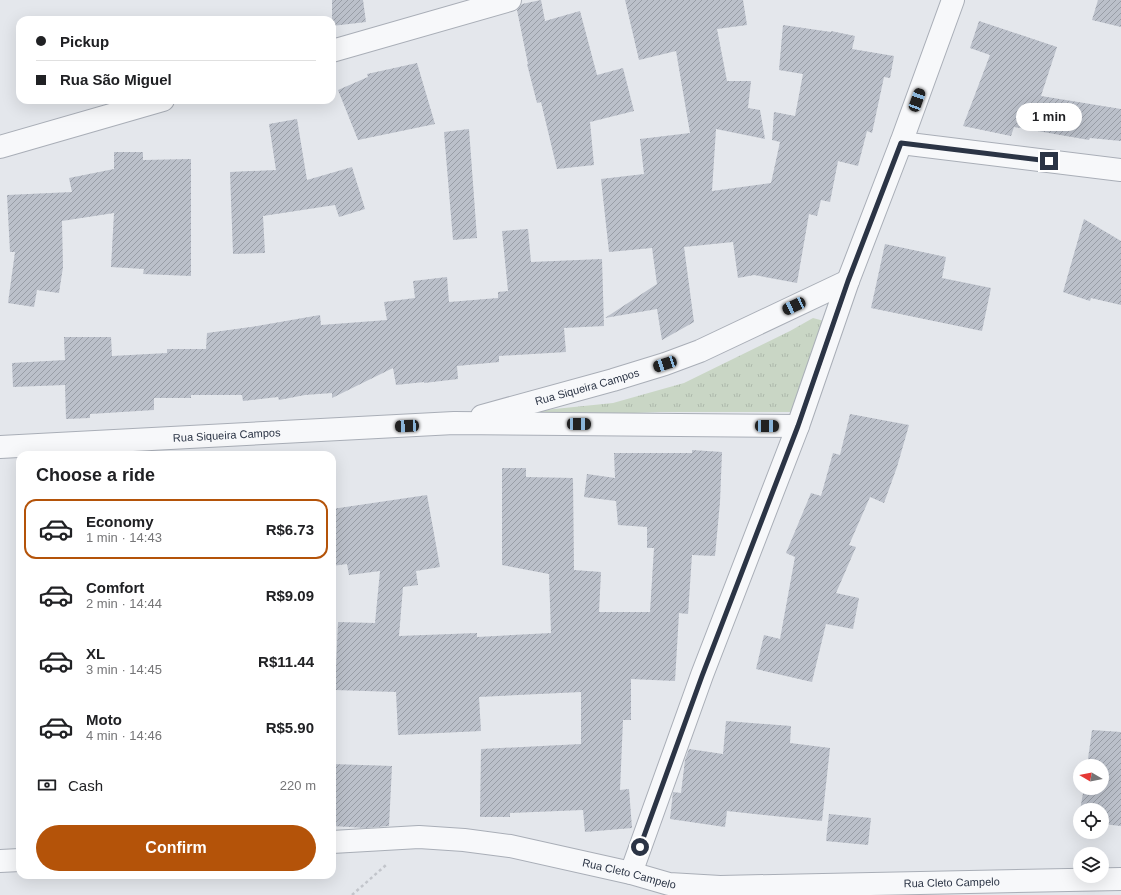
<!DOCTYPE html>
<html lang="en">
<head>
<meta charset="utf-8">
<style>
	:root { --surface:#fff; --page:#f6f6f6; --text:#202124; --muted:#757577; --line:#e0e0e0; --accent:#b45309 }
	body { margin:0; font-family:Helvetica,sans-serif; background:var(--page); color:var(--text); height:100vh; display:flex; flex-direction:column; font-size:15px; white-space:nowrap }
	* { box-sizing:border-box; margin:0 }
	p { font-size:13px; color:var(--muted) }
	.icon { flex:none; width:22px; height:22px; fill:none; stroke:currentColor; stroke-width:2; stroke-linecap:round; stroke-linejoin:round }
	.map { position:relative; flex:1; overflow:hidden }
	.details { position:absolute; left:16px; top:451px; width:320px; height:428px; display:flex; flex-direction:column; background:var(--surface); border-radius:12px; box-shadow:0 4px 16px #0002 }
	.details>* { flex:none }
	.hud { position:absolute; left:16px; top:16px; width:320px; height:88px; border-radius:12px; box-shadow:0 4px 16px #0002; display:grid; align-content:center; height:88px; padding:0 20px; background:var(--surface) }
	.needle { width:26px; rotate:280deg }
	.buttons { position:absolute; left:1073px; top:759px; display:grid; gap:8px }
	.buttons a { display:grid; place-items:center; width:36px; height:36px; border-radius:50%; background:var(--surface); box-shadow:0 4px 16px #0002; font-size:20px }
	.end { position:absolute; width:18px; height:18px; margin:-9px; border:5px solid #2b3445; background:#fff; box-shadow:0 0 0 2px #fff }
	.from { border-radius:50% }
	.bubble { position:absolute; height:28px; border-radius:14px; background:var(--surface); box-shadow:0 4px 16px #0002; font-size:13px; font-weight:700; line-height:28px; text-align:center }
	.car { position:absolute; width:12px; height:24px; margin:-12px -6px; border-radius:5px; box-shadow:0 0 3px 1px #0007; background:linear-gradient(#222 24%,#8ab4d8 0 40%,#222 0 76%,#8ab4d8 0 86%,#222 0) }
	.hud b { display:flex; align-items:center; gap:14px; height:38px; font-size:15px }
	.hud b+b { border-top:1px solid var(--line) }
	.hud i { width:10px; height:10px; background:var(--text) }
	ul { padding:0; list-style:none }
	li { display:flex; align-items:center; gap:12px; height:60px; margin:0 8px 6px; padding:0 12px; border:2px solid transparent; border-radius:12px }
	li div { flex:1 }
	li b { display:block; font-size:15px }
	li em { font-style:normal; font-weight:700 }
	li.on { border-color:var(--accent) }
	li>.icon { width:36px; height:36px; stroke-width:1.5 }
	h2 { padding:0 20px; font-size:18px; line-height:48px }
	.pay { display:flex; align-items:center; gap:10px; height:44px; padding:0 20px; font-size:15px }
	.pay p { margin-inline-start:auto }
	.button { display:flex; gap:8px; margin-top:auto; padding:8px 20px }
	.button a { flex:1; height:46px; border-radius:24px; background:var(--accent); color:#fff; font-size:16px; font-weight:700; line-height:46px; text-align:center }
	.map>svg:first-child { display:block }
</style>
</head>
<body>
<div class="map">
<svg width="1121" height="895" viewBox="0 0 1121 895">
	<defs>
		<pattern id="park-tufts" width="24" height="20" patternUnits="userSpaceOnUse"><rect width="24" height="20" fill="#c9d6c5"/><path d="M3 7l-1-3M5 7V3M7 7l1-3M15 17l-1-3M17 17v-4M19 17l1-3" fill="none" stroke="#adb8ab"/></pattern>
		<pattern id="building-hatch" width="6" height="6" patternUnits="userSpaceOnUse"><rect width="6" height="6" fill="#bbc0ca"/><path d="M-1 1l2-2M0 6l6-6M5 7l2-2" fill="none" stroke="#989da6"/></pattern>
	</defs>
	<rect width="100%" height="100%" fill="#e4e7ec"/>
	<path fill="url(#park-tufts)" d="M813,318L824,321L799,406L791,412H661L501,418L506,414L613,403L684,383L790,331Z"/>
	<g fill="url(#building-hatch)">
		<path d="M332,0H363L366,22L332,26Z"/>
		<path d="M541,0L545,21L580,11L597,75L623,68L634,111L590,122L594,165L557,169L541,102L537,103L527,64H528L517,10L522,4Z"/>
		<path d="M625,0H743L747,25L717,29L727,81H751L748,108L760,110L765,139L716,129L712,191L771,183L780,142L772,140L774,112L795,116L803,74L779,70L783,25L831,32V31L855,36L852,49L894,56L890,78L884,77L872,133L867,131L858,166L838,161L830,202L821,200L817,216L809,214L797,283L754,275L738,278L733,242L684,247L694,322L662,340L657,309L605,318L657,284L652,248L609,252L601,179L644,174L640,139L690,133L676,51L639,60Z"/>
		<path d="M1098,0H1121V27L1092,20Z"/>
		<path d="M979,21L1057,47L1041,96L1121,109V141L1090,138L1089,140L1014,127L1011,136L963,126L990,55L970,48Z"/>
		<path d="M417,63L435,124L358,140L338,90L368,77L367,74Z"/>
		<path d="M297,119L307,180L352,167L365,209L339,217L335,205L263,216L265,253L233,254L230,172L276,170L269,124Z"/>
		<path d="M469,129L477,238L453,240L444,132Z"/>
		<path d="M114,152H143V160L191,159V276L143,274L144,269L111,267L114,213L62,221L63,267L59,293L37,290L34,307L8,303L15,252H10L7,195L72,192L69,178L114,169Z"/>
		<path d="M1084,219L1121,241V305L1091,298L1090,301L1063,292Z"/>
		<path d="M528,229L531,262L602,259L604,326L564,328L566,352L499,356V362L457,366L458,379L424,383V382L396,385L393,368L332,398V393L305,395L279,400L278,397L243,401L242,395H191V398H154V410L90,414V418L66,419L65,385L13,387L12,363L65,360L64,337H111L112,356L167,353V349H206L207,333L257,326L320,315L321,325L387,320L384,302L415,298L413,281L447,277L449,302L498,298V292L508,291L502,231Z"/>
		<path d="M885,244L946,257L942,278L991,288L982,331L871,308Z"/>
		<path d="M850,414L909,425L897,467L884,503L870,497L849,545L856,547L836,593L859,598L853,629L826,624L812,682L756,669L764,635L780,639L795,557L786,553L811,493L821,496L833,453L840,455Z"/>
		<path d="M692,450L722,452L720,502L715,556L692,555L688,614L679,613L675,681L631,679V720H623L620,790L629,789L632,828L585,832L583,810L510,813V817H480L481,749L581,744V692L479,697L481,731L398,735L396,692L335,690L338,622L375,623L380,571L349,575L347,564L332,566V509L427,495L440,567L416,571L418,585L403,587L399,636L477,633V637L551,633L549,574L502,565V468H526V477L573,478L574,570L601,572L599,612H650L654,548H647V527L618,525L616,501L584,497L587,474L615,478L614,453H692Z"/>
		<path d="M726,721L791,726L790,743L830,748L822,821L727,811L725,827L670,819L673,792L681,793L685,760L689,749L723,754Z"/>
		<path d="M1092,730L1121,732V826L1102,824V810H1080L1084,788H1102V766H1087Z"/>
		<path d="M332,764L392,766L389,826L366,828L332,826Z"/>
		<path d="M829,814L871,818L868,845L826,841Z"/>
	</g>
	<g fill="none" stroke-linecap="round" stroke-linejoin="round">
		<defs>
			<g id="street">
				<path d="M332,51L510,0"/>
				<path d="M901,143L1121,170"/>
				<path d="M0,147L163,100"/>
				<path id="s1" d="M482,416L613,380L665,364L700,351L848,281"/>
				<path id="s2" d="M0,447L454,423L798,426"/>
				<path id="s3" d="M332,842L419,837L464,840L510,846L631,873L669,884L720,887L1121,879"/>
				<path d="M0,861L20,860"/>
				<path d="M631,873L702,675L798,426L848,281L901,143L953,0"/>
			</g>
		</defs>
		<use href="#street" stroke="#a9aeb7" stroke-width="24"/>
		<path stroke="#c2c5cb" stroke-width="2.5" stroke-dasharray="3 3" stroke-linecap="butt" d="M352,895L386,865"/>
		<use href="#street" stroke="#f7f8fa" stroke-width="22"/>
	</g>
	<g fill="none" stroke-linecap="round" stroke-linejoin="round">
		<path stroke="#2b3445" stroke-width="5" d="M640,847L702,676L798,426L848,281L901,143L1049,161"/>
	</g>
	<g text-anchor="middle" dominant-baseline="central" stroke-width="4" stroke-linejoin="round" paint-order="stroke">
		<g font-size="11" fill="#2b3445" stroke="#f4f6f9">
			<text stroke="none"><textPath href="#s1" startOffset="109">Rua Siqueira Campos</textPath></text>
			<text stroke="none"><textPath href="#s2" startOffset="227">Rua Siqueira Campos</textPath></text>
			<text stroke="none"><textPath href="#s3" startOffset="301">Rua Cleto Campelo</textPath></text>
			<text stroke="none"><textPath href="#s3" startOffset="625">Rua Cleto Campelo</textPath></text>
		</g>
	</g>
</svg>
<div class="buttons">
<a><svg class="needle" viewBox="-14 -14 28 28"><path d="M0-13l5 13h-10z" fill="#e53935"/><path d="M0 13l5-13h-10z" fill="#757577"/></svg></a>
<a><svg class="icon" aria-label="locate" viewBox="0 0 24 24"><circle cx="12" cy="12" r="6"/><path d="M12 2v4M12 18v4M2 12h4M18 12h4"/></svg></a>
<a><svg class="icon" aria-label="layers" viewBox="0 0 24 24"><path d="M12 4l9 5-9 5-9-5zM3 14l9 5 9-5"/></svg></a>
</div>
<i class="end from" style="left:640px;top:847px"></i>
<i class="end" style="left:1049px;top:161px"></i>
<div class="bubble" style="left:1016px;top:103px;width:66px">1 min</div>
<i class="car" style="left:917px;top:100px;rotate:20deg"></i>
<i class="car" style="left:794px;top:306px;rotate:245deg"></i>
<i class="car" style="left:665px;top:364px;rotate:252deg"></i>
<i class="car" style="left:579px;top:424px;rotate:91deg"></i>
<i class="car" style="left:407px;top:426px;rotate:267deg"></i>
<i class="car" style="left:767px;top:426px;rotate:91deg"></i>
<div class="hud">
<b><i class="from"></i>Pickup</b>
<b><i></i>Rua São Miguel</b>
</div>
<section class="details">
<h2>Choose a ride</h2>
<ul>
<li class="on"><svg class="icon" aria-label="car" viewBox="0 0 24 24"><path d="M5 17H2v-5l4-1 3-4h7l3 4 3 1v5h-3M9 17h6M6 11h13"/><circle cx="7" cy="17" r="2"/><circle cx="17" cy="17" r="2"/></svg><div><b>Economy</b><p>1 min · 14:43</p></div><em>R$6.73</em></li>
<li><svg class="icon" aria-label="car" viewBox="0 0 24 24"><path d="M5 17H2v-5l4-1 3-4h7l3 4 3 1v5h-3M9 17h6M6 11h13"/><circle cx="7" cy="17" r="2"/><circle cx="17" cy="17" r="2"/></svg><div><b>Comfort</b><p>2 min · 14:44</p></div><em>R$9.09</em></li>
<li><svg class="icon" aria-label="car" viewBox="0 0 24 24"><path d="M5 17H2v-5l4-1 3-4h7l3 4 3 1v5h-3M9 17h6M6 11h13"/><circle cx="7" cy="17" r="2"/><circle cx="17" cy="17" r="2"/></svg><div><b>XL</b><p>3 min · 14:45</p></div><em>R$11.44</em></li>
<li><svg class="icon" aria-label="car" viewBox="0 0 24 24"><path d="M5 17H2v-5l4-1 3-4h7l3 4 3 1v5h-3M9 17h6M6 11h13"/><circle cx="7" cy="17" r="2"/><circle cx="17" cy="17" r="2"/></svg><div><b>Moto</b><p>4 min · 14:46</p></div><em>R$5.90</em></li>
</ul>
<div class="pay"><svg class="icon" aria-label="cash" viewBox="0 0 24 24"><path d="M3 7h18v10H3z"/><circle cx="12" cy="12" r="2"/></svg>Cash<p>220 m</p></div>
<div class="button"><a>Confirm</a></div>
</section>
</div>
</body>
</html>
